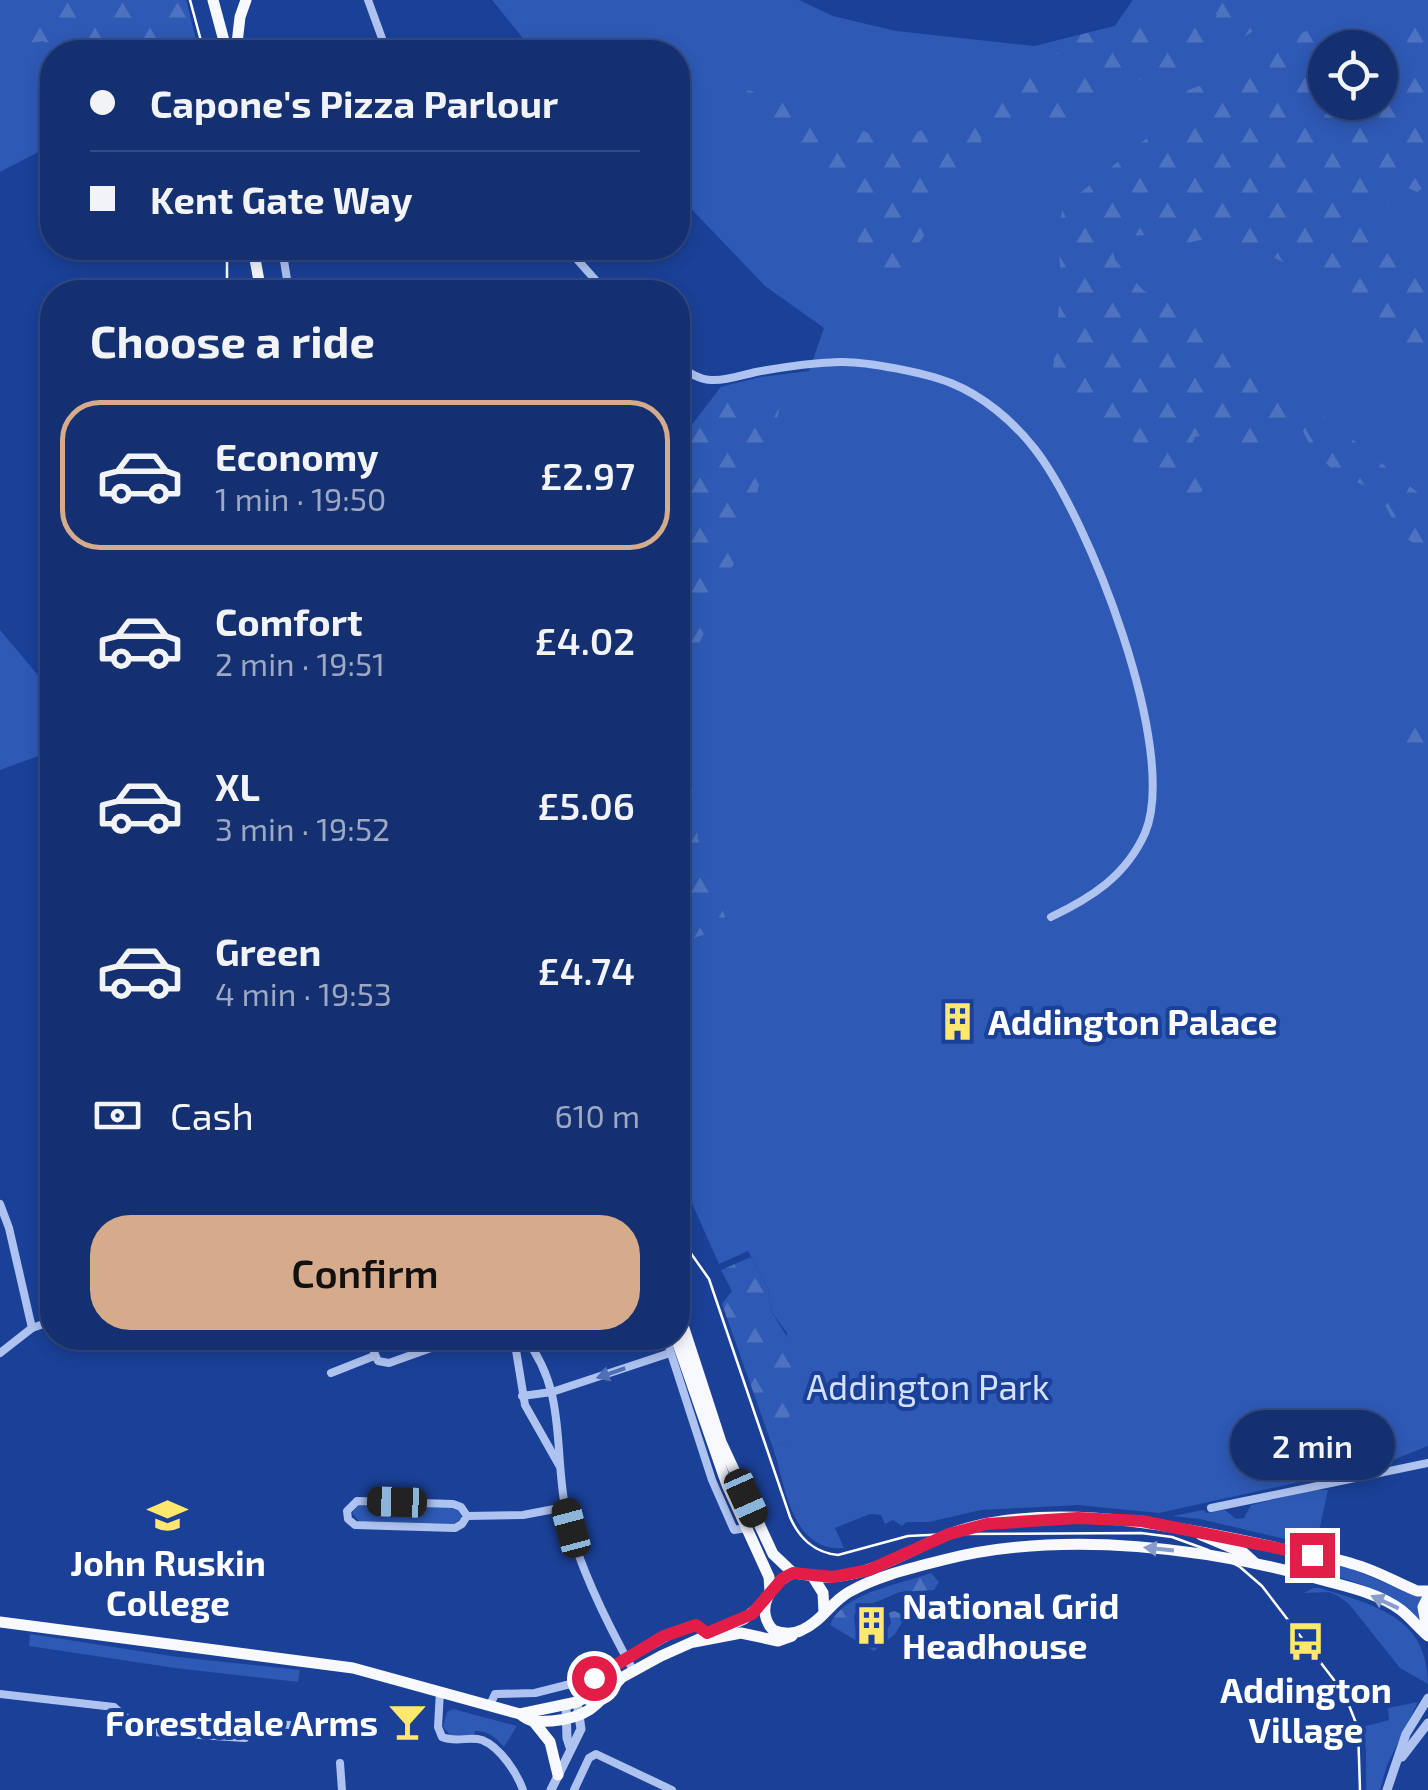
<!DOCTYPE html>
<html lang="en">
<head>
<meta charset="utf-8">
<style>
	:root { --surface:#143071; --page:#213c79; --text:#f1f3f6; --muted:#9da9c3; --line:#334b84; --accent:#d6ab8b }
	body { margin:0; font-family:"Exo 2",sans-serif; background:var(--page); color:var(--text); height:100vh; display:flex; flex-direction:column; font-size:38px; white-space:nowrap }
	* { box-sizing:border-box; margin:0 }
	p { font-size:32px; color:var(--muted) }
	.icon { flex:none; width:55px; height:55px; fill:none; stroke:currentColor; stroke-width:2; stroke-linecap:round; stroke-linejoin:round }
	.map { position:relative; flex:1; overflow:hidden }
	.details { position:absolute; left:40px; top:280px; width:650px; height:1070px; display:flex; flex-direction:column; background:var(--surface); border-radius:40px; box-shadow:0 5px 15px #0003,0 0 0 2px var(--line) }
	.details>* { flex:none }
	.guide { position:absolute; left:40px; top:40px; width:650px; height:220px; border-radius:40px; box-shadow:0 5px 15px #0003,0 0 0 2px var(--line); display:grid; align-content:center; height:220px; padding:0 50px; background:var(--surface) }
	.controls { position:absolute; left:1308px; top:30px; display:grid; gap:20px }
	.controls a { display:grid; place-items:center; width:90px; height:90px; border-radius:50%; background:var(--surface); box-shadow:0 5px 15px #0003,0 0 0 2px var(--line); font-size:50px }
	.end { position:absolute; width:45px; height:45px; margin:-22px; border:12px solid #e11d48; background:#fff; box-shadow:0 0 0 5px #fff }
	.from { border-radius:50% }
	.bubble { position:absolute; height:70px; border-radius:35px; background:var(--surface); box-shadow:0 5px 15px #0003,0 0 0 2px var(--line); font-size:32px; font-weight:600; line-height:70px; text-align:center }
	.car { position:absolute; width:30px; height:60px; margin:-30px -15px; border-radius:12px; box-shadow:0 0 8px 2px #0007; background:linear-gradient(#222 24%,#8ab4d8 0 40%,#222 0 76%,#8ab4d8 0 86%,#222 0) }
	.guide b { display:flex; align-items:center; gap:35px; height:95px; font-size:38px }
	.guide b+b { border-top:2px solid var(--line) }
	.guide i { width:25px; height:25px; background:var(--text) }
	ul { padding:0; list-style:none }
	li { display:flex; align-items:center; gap:30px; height:150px; margin:0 20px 15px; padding:0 30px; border:5px solid transparent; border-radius:40px }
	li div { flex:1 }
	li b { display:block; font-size:38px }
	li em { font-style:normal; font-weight:600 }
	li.active { border-color:var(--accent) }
	li>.icon { width:90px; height:90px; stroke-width:1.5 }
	h2 { padding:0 50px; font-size:45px; line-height:120px }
	.pay { display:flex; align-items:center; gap:25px; height:110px; padding:0 50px; font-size:38px }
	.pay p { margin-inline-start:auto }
	.button { display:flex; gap:20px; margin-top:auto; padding:20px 50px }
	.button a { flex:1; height:115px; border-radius:40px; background:var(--accent); color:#111; font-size:40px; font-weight:600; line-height:115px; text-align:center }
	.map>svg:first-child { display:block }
</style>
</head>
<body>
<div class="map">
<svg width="1428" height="1790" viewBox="0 0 1428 1790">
	<defs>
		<pattern id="forest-firs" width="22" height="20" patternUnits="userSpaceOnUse" patternTransform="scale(2.5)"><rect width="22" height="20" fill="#2e59b4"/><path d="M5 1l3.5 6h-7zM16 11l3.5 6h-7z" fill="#4d72bf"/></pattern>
	</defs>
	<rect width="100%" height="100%" fill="#1a4097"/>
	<g fill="#2e59b4" fill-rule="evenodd">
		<path d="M0,0H186L199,52H52V145L0,172Z"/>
		<path d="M492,0H799L833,16L896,31L1035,46L1115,26L1133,0H1428V1446L1393,1460L1354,1465L1313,1479L1159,1513L1078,1505L981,1510L929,1522H907L902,1526L893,1520L885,1524L881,1515L870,1514L835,1528L844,1548C792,1552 786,1488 773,1448L788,1441L787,1333L771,1311L768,1289L748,1251L719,1264L678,1172V443L721,387L760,377L809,371L824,328L765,286L678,195V52H534ZM1325,48H1380V102H1325Z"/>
		<path d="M0,630L52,692V751L0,770Z"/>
		<path d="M1314,1490H1328L1317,1540L1310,1545L1200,1519L1172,1516L1204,1510L1206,1513L1225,1510L1236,1519L1244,1518L1251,1505Z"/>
		<path d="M359,1504L451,1508L459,1511L462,1518L453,1524L359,1521L352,1513Z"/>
		<path d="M1297,1557L1355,1570L1415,1596H1425L1420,1620C1383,1584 1330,1574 1280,1564L1295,1563Z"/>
		<path d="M1313,1588H1320C1373,1605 1428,1616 1428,1684L1400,1668L1349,1604L1338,1596L1329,1592L1304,1593Z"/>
		<path d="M30,1634L178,1657L300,1670L298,1682L175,1668L29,1646Z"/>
		<path d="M1418,1702L1387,1765L1380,1790H1366V1750L1362,1727L1389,1720L1388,1708Z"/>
		<path d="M453,1709L517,1726L504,1747C495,1737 489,1731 475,1731L474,1736L452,1737L443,1727L447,1712Z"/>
	</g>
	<g fill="url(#forest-firs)" fill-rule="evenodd">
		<path d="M27,0H186L199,52H65L43,41L22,45L23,22L31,9Z"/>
		<path d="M1133,0H1149L1142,7L1140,20L1144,24L1156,18L1204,25L1217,16L1213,7L1222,0H1276L1266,22L1237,42L1184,69L1160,71L1144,77L1090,110L1063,123L1051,126L1028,122L1006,129L984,123L981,143L940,198L929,229L887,287C860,268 854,218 837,190L723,93L730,87L751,91L869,133L903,137L960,116L989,88L1027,70H1065L1077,61L1072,54H1050L1035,46L1115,26Z"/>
		<path d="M1417,0H1428V185L1417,192L1408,188L1375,213L1370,229L1396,265L1416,267L1422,243L1428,237V364L1399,355L1368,317L1341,303L1314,276L1257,250L1217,241L1200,240L1175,246L1144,235L1119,237L1113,249L1115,260L1144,291L1188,311L1238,346L1428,501V551C1389,534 1397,513 1372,490C1365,484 1359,484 1351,480C1332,473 1310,449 1303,431L1294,428C1281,435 1248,458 1235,452C1226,449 1217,440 1208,434L1195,437L1187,455L1213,478L1193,501L1185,505L1154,473L1125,428L1093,426L1074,416L1053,370L1061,284L1058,232L1063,207L1154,132L1179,116L1178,94L1236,72L1276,46L1318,25H1349L1378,31ZM1325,48H1380V102H1325Z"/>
		<path d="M745,381L740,403L769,392L781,397L778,416L745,537L678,693V443L721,387Z"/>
		<path d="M678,694L694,763L692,786L698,839L730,931C699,935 680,934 678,971Z"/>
		<path d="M1428,694V772L1426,773C1400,752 1409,740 1406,712Z"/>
		<path d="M751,1257L768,1289L771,1311L794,1348L788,1441L773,1448L722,1304L732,1291L721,1270Z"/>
		<path d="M931,1573L939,1582L934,1590L900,1592L864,1607L854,1615L855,1627L882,1644L884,1641L881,1639L891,1623L889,1613L894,1611L906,1616L895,1634L874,1651L830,1625C843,1592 900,1585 931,1573Z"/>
	</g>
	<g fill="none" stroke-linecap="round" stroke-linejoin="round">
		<g stroke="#aec3f0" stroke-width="8">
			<path d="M368,0L387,52"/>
			<path d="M282,248L289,292"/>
			<path d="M567,248L606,292"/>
			<path d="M678,365C688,372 699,380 712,380C726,381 742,375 756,372C783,367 812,363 839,362C866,361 926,373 951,383C983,396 1013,421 1034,448C1088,516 1180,751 1145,833C1126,876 1091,898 1051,917"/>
			<path d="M0,1204L9,1228L32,1328"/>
			<path d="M396,1338L378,1345L374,1352L378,1361L389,1363L445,1343L451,1338"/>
			<path d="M514,1338L525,1405L559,1465"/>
			<path d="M525,1338C566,1390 554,1446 565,1507C575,1560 607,1623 633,1670"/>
			<path d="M666,1338L712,1480L734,1530L746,1528"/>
			<path d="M0,1353L32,1328L52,1321"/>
			<path d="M331,1373L374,1356"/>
			<path d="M522,1396L552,1392L670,1353"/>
			<path d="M1211,1508L1428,1463"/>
			<path d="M467,1516L462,1524L455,1528L355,1525L348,1519L347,1511L357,1501L453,1504L461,1507L467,1516L523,1515L565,1507"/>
			<path d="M440,1691L438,1727L442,1737C456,1743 469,1736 482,1740C500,1747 517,1773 523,1790"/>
			<path d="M0,1694L114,1707L138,1728L154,1732L245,1738L246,1722L290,1725"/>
			<path d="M490,1705L495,1694L535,1693L594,1678L685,1627H701L707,1633"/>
			<path d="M340,1763L342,1790"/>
			<path d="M574,1790L589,1758L596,1754L672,1790"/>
		</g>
		<g stroke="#aec3f0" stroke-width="9">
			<path d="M566,1706L567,1738L570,1747"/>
			<path d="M1402,1757L1428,1723"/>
			<path d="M551,1790L581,1729L577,1702"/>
			<path d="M1387,1790L1406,1734L1428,1698"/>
		</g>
		<g stroke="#f7f9ff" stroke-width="11">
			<path d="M213,0L227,52"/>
			<path d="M236,52L240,17L246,0"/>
			<path d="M253,248L261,292"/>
			<path d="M678,1310L721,1442L773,1554L793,1573"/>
			<path d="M676,1338L727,1485L769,1577L770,1592"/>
			<path d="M1201,1535L1244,1553L1255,1563"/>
			<path d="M813,1577L823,1593L824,1612"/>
			<path d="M1428,1591H1417C1395,1582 1376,1570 1353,1564C1329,1556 1303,1554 1278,1548C1184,1527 1070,1504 975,1526C924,1538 884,1574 831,1577C818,1578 806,1574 793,1573C771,1583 754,1609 773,1630C783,1634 792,1635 802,1630C821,1622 831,1602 849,1592C877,1576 912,1568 943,1560C1063,1529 1212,1548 1330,1582C1353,1588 1381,1595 1401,1610C1410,1617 1419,1628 1428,1636"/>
			<path d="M1428,1597L1423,1607L1428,1635"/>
			<path d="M0,1622L353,1668L520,1714C530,1723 539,1722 552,1721C589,1718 598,1704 621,1678"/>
			<path d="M694,1642L741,1633L778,1641L792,1636"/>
			<path d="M520,1714L577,1702L661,1656L744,1619L764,1603"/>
			<path d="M534,1722L550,1742L558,1775"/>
		</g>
		<g stroke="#fff" stroke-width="2.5">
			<path d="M190,0L204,52"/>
			<path d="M227,248V292"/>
			<path d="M678,1235L709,1279L790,1517C799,1538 815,1553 838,1555L908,1536L949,1534L1141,1533L1172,1537L1208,1550L1240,1567L1262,1586L1344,1693L1358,1728L1360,1790"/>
		</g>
	</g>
	<defs><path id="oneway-solid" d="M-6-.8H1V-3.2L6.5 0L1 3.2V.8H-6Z" transform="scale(2.5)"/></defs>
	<use fill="#4e6eb6" href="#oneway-solid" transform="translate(611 1373) rotate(161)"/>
	<g fill="#889ccb">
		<use href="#oneway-solid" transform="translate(1159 1549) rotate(-174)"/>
		<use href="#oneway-solid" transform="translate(1385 1602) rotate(-155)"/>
	</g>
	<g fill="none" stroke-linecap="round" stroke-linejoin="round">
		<path stroke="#e11d48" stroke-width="12" d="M594,1678L664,1636L696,1625L707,1633L752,1614L783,1578L793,1573L833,1577L869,1570L949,1534L987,1524L1078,1518L1142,1521L1312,1555"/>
	</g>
	<defs>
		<symbol id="building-bare" viewBox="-9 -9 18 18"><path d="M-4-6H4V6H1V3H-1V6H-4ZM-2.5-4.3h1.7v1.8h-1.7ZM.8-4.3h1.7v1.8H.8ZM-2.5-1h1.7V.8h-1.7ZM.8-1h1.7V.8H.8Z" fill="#ffe86d" stroke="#1a4097" stroke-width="2.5" paint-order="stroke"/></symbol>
		<symbol id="university-bare" viewBox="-9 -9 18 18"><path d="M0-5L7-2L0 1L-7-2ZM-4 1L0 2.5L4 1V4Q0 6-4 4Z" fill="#ffe86d" stroke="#1a4097" stroke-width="2.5" paint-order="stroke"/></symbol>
		<symbol id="bus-bare" viewBox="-9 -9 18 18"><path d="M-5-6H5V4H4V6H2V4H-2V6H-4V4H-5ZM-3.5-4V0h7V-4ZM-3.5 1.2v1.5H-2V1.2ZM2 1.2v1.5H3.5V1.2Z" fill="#ffe86d" stroke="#1a4097" stroke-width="2.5" paint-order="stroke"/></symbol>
		<symbol id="bar-bare" viewBox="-9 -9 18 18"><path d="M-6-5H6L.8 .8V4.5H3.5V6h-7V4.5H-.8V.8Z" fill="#ffe86d" stroke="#1a4097" stroke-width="2.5" paint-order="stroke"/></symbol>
	</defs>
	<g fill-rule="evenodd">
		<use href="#building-bare" x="930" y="994" width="55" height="55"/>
		<use href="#university-bare" x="140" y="1488" width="55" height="55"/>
		<use href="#building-bare" x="844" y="1598" width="55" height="55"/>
		<use href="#bus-bare" x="1278" y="1614" width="55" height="55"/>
		<use href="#bar-bare" x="380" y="1694" width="55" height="55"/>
	</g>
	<g text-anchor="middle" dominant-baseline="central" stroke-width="8" stroke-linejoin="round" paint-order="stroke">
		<g font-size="35" font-weight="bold" fill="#fff" stroke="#1a4097" text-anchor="start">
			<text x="988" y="1021">Addington Palace</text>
			<text x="168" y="1562" text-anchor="middle">John Ruskin<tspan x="168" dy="40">College</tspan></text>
			<text x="902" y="1605">National Grid<tspan x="902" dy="40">Headhouse</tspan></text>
			<text x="1306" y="1689" text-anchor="middle">Addington<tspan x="1306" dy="40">Village</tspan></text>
			<text x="378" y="1722" text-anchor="end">Forestdale Arms</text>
		</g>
		<g font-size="35" fill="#d5e1fb" stroke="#1a4097">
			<text x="928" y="1386">Addington Park</text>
		</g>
	</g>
</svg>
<div class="controls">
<a><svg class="icon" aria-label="locate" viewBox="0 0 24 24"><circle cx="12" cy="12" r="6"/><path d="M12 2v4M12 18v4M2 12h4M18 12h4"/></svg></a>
</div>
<i class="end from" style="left:594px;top:1678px"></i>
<i class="end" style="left:1312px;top:1555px"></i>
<div class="bubble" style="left:1230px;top:1410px;width:165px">2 min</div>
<i class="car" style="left:746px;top:1498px;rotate:156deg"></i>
<i class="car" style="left:397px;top:1502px;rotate:272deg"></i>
<i class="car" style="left:571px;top:1528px;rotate:345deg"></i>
<div class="guide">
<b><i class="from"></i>Capone's Pizza Parlour</b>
<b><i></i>Kent Gate Way</b>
</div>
<section class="details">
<h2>Choose a ride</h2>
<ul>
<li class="active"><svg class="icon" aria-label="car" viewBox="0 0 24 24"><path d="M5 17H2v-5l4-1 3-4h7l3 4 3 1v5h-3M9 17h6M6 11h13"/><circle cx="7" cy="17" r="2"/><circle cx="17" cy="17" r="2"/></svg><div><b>Economy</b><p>1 min · 19:50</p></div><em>£2.97</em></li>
<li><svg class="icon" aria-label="car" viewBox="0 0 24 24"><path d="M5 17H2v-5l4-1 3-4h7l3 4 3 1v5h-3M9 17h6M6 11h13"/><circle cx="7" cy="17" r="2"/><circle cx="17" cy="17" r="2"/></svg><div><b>Comfort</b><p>2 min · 19:51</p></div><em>£4.02</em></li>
<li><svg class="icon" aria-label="car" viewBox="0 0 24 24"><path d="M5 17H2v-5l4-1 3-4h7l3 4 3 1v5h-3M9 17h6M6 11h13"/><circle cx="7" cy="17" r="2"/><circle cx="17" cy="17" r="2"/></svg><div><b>XL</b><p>3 min · 19:52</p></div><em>£5.06</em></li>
<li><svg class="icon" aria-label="car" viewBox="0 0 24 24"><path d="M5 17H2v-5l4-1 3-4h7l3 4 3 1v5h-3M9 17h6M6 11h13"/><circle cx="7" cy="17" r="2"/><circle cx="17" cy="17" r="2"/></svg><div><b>Green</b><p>4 min · 19:53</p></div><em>£4.74</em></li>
</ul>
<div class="pay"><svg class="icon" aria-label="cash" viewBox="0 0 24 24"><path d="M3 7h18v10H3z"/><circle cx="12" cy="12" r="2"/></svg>Cash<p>610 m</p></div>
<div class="button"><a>Confirm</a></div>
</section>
</div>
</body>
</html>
